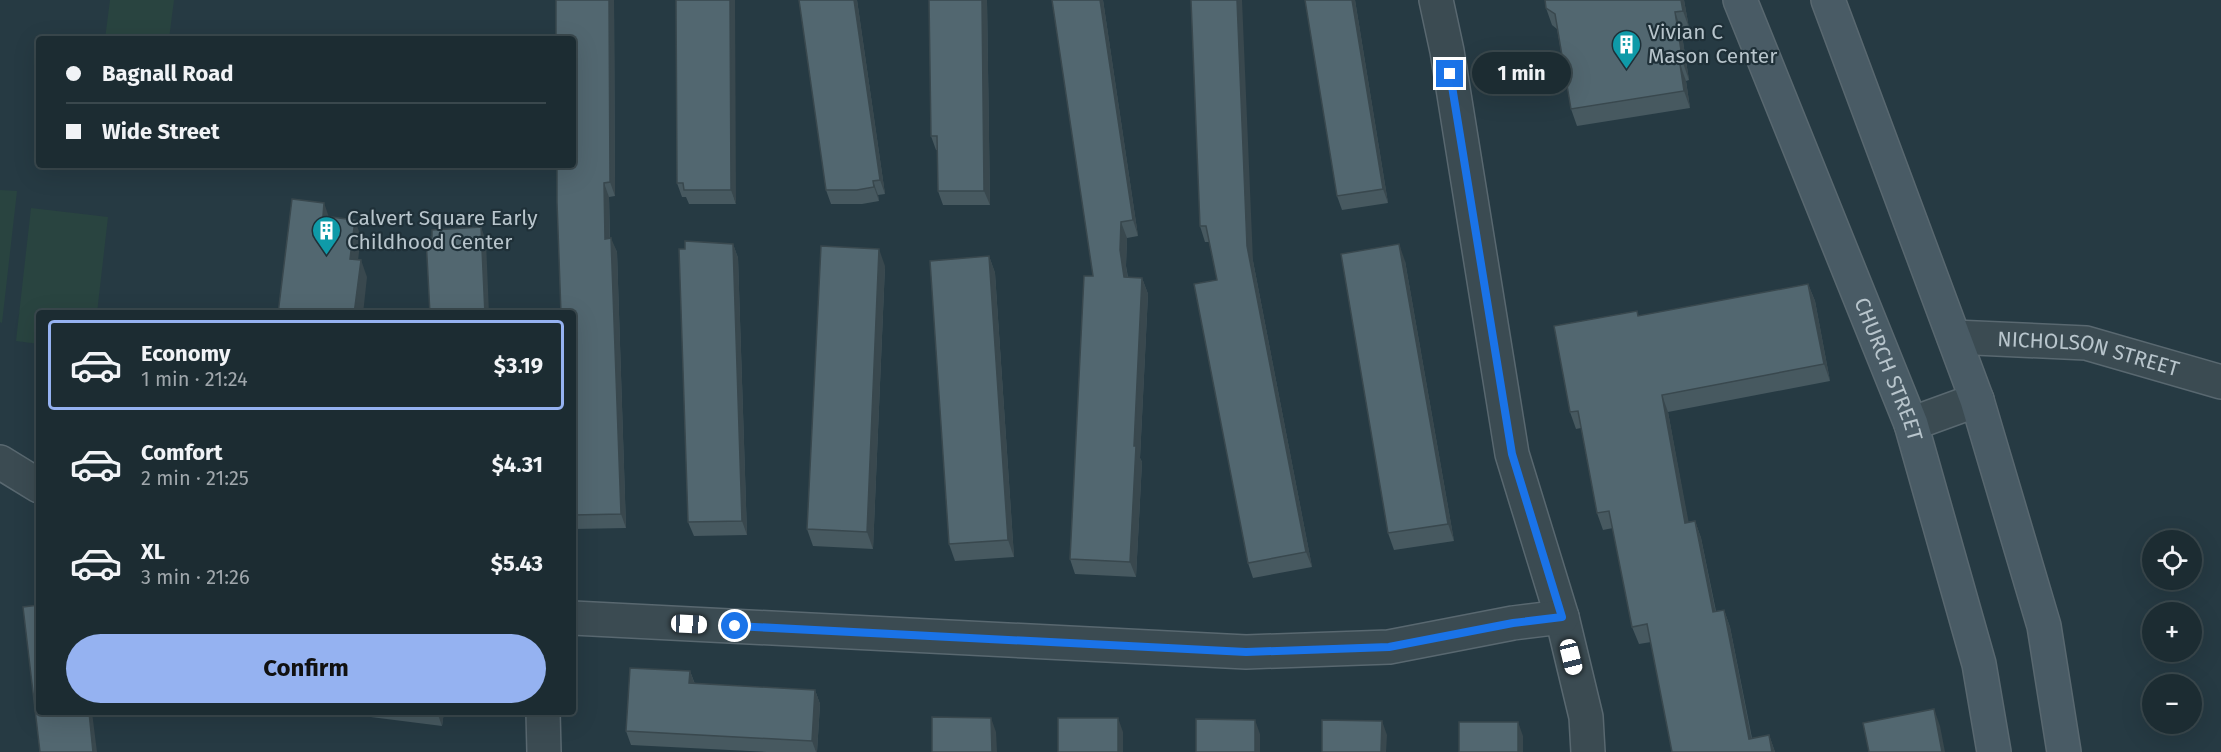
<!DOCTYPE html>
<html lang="en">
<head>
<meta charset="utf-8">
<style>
	:root { --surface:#1c2c32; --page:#29383e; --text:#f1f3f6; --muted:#a0a7ac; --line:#3a484d; --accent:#95b2f1 }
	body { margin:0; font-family:"Fira Sans",sans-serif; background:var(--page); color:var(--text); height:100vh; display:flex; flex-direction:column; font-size:22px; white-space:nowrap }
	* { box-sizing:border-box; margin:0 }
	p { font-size:20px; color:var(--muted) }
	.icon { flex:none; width:33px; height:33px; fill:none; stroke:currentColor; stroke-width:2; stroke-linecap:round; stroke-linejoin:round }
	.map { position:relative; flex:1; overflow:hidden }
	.side { position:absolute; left:36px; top:310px; width:540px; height:405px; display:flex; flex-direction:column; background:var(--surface); border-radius:6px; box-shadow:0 6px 24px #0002,0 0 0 2px var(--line) }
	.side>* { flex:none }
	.top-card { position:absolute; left:36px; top:36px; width:540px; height:132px; border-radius:6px; box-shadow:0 6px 24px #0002,0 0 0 2px var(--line); display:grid; align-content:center; height:132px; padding:0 30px; background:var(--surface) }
	.tools { position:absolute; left:2142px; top:530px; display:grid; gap:12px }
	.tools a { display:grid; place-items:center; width:60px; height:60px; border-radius:50%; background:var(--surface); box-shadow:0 6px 24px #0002,0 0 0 2px var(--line); font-size:30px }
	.end { position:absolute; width:27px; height:27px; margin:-14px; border:8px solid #1a73e8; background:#fff; box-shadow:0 0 0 3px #fff }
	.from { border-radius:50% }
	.bubble { position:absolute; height:42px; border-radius:21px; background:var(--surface); box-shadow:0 6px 24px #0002,0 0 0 2px var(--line); font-size:20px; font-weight:700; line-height:42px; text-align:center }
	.car { position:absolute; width:18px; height:36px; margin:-18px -9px; border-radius:8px; box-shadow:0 0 4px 2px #0007; background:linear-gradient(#fff 24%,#345 0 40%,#fff 0 76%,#345 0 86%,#fff 0) }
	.top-card b { display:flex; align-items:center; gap:21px; height:57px; font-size:22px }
	.top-card b+b { border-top:2px solid var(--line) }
	.top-card i { width:15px; height:15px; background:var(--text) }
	ul { padding:10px 0 0; list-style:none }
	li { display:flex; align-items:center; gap:18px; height:90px; margin:0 12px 9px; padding:0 18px; border:3px solid transparent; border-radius:6px }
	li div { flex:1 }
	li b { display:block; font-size:22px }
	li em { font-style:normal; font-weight:700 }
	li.selected { border-color:var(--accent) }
	li>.icon { width:54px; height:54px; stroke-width:1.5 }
	.primary-button { display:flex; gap:12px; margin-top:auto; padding:12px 30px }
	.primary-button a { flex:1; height:69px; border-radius:36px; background:var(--accent); color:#111; font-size:24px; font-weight:700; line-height:69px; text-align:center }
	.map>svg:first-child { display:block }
</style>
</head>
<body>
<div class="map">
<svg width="2221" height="752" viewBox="0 0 2221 752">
	<rect width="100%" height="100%" fill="#263a43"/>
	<g fill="#294440">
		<path d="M110,0H174L169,39H105Z"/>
		<path d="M0,190L17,191L2,323L0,322Z"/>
		<path d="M31,208L108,217L97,313L39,314V344L16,341Z"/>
	</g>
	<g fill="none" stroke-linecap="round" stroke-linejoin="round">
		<defs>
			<g id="street">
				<path d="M1436,0L1447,51L1512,454L1562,617L1586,717L1588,752"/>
				<path id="s1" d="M1954,337L2086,343L2221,382"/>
				<path d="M1911,424L1977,400"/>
				<path d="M0,462L39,486"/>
				<path d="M573,618L1246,652L1389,647L1513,623L1562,617"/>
				<path d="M543,712L544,752"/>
			</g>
			<g id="secondary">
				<path id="s2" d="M1740,0L1911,424L1979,664L1994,752"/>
				<path d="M1828,0L1977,400L2044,626L2064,752"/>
			</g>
		</defs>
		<use href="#street" stroke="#596870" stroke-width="36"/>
		<use href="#secondary" stroke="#596870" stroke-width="36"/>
		<use href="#street" stroke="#3b4b52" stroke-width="33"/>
		<use href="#secondary" stroke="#495b65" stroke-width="33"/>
	</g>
	<g fill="#475960">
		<path d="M556,0H614L615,196L609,197L610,238L617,252L626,528L573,529V314Z"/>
		<path d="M676,0L736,204H689L686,197H682L677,183Z"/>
		<path d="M799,0H857L885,194L878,195L879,201L862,204H831L826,190Z"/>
		<path d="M929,0H987L990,205H943L938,191L937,150H936L931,136Z"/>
		<path d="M1103,0L1138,236L1127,238L1126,266L1128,277L1142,278L1148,294L1140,458L1142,462L1136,577L1075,574L1070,559L1093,276Z"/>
		<path d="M1191,0L1253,261L1312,567L1253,578L1248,563L1217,280L1209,242H1205L1200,226Z"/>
		<path d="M1305,0H1355L1388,203L1342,210L1337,196Z"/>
		<path d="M1684,0L1689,28L1681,29L1689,80L1686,81L1690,108L1577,126L1571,109L1557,29L1552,25L1546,8Z"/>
		<path d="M733,244L738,258L747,535L694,536L688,522L685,249Z"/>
		<path d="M989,256L995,273L1014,557L955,561L949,544Z"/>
		<path d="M1405,261L1454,541L1394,550L1388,533Z"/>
		<path d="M885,266L873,549L813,546L807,529Z"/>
		<path d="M1808,284L1815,301L1830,381L1668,412L1688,522L1695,521L1701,538L1716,611L1724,610L1730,627L1752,738L1769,735L1775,752H1672L1651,642L1639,644L1632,627L1613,528L1603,530L1597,513L1581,428L1576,429L1570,412L1639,316Z"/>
		<path d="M690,671L695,684L815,690L820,704L817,752H767L631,745L626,731Z"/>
		<path d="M331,712H444L442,726Z"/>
	</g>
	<g fill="#39484e">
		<path d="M609,0H614L615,196L610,182Z"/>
		<path d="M730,0H735L736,204L731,190Z"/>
		<path d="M854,0H857L885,194L880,180Z"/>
		<path d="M982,0H987L990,205L984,191Z"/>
		<path d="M1100,0H1103L1138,236L1133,220Z"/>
		<path d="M1237,0H1242L1253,261L1312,567L1306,552L1247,246Z"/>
		<path d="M1352,0H1355L1388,203L1383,189Z"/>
		<path d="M1681,0H1684L1689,28L1683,11Z"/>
		<path d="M1675,12L1681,29L1689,80L1683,63Z"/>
		<path d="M1680,64L1686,81L1690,108L1684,91Z"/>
		<path d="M873,181L878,195L879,201L874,187Z"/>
		<path d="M604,183L609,197L610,252L605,239Z"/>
		<path d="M324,203L330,220L323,216Z"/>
		<path d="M355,220L361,237L356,276L350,259Z"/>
		<path d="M1121,222L1127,238L1126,266L1130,293L1124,277L1120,250Z"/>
		<path d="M481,227L486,241L489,314H485Z"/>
		<path d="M611,238L617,252L626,528L621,514Z"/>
		<path d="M733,244L738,258L747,535L742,521Z"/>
		<path d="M1399,244L1405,261L1454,541L1448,524Z"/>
		<path d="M879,249L885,266L873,549L867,532Z"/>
		<path d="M989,256L995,273L1014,557L1008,540Z"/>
		<path d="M361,260L367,277L363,314H354Z"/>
		<path d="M1142,278L1148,294L1140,458L1142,462L1136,577L1130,562L1134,446Z"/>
		<path d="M1808,284L1815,301L1830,381L1824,364Z"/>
		<path d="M1662,395L1668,412L1692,540L1685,523Z"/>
		<path d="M1695,521L1701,538L1719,629L1713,612Z"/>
		<path d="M1724,610L1730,627L1754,752L1749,739Z"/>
		<path d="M690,671L695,685L689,683Z"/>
		<path d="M815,690L820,704L817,752H816L812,741Z"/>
		<path d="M1934,709L1940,726L1945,752H1942Z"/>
		<path d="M89,712H92L97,752H93Z"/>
		<path d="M437,712H444L442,726Z"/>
		<path d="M991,718L996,732L997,752H992Z"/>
		<path d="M1118,718L1123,732V752H1118Z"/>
		<path d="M1255,720L1260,734V752H1255Z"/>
		<path d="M1382,721L1387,735L1386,752H1381Z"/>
		<path d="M1518,722L1523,736V752H1518Z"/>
		<path d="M1769,735L1775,752H1772Z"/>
	</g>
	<g fill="#526770" stroke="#39484e" stroke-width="1.5">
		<path d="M556,0H609L610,182L604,183L605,239L611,238L621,514L573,515V314H561L557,202V165H573V39H556Z"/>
		<path d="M676,0H730L731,190H684L683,183H677Z"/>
		<path d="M799,0H854L880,180L873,181L874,187L857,190H826Z"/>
		<path d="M929,0H982L984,191H938L937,136H931Z"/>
		<path d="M1052,0H1100L1133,220L1121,222L1120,250L1124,277L1142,278L1134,446H1136L1130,562L1070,559L1084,276H1093Z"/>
		<path d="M1191,0H1237L1247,246L1306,552L1248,563L1194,284L1217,280L1206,226H1200Z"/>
		<path d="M1305,0H1352L1383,189L1337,196Z"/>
		<path d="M1545,0H1681L1683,11L1675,12L1683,63L1680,64L1684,91L1571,109L1555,14L1546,8Z"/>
		<path d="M292,199L324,203L323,216L355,220L350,259L361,260L354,314H278Z"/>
		<path d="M481,227L485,314H430L426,238L432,237V230Z"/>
		<path d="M685,241L733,244L742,521L688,522L679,249H685Z"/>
		<path d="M1399,244L1448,524L1388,533L1341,254Z"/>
		<path d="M821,246L879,249L867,532L807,529Z"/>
		<path d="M989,256L1008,540L949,544L930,261Z"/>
		<path d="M1808,284L1824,364L1662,395L1685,523L1695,521L1713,612L1724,610L1749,739L1769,735L1772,752H1672L1647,624L1632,627L1609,511L1597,513L1578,411L1570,412L1554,326L1637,311L1638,316Z"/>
		<path d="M39,605V712H89L93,752H40L23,607Z"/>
		<path d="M630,668L690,671L689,683L815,690L812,741L626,731Z"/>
		<path d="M1934,709L1942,752H1869L1863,723Z"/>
		<path d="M932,717L991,718L992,752H932Z"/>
		<rect x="1058" y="718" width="60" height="34"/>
		<path d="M1196,719L1255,720V752H1196Z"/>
		<path d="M1322,720L1382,721L1381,752H1322Z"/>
		<rect x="1459" y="722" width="59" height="30"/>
	</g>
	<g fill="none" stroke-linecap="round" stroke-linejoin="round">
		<path stroke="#1a73e8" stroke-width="8" d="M735,626L1246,652L1389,647L1513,623L1562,617L1512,454L1450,74"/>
	</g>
	<defs>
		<symbol id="building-pin" viewBox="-11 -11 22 30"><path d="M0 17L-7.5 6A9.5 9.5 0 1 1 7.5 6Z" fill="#0f9aa8" stroke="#1f3038"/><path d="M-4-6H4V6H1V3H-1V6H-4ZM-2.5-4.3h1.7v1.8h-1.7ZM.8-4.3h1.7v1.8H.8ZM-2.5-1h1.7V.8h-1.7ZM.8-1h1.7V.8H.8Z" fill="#fff"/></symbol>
	</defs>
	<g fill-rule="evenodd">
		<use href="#building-pin" x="1610" y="28" width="33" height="45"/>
		<use href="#building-pin" x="310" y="214" width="33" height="45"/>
	</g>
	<g text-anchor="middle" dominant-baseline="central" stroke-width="4.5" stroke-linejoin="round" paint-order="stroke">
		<g font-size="21" fill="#b8c5cc" stroke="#1f3038" text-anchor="start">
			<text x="1648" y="32">Vivian C<tspan x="1648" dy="24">Mason Center</tspan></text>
			<text x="347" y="218">Calvert Square Early<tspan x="347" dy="24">Childhood Center</tspan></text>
		</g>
		<g font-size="21" fill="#b8c5cc" stroke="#1f3038">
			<text stroke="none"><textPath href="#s1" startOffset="136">NICHOLSON STREET</textPath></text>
			<text stroke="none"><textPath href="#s2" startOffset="398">CHURCH STREET</textPath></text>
		</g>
	</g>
</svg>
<div class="tools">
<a><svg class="icon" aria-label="locate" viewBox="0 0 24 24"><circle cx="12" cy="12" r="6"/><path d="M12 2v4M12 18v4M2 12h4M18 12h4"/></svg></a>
<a>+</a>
<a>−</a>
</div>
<i class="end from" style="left:735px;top:626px"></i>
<i class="end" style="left:1450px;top:74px"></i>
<div class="bubble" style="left:1472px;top:52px;width:99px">1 min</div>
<i class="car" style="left:689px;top:624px;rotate:93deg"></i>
<i class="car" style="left:1571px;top:657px;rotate:166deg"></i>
<div class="top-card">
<b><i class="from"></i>Bagnall Road</b>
<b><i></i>Wide Street</b>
</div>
<section class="side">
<ul>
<li class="selected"><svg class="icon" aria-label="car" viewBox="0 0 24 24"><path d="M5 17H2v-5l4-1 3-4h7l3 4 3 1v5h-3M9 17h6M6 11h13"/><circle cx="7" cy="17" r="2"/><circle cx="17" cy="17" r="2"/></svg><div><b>Economy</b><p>1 min · 21:24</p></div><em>$3.19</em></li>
<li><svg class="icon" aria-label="car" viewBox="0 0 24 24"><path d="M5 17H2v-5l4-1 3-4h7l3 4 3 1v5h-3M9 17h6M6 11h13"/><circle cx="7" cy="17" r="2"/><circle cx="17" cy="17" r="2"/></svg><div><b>Comfort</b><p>2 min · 21:25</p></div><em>$4.31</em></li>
<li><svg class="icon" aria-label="car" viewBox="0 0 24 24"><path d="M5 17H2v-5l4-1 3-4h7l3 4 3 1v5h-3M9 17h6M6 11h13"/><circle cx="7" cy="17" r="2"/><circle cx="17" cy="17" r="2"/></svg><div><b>XL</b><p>3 min · 21:26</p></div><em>$5.43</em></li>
</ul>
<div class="primary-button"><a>Confirm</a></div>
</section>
</div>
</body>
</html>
